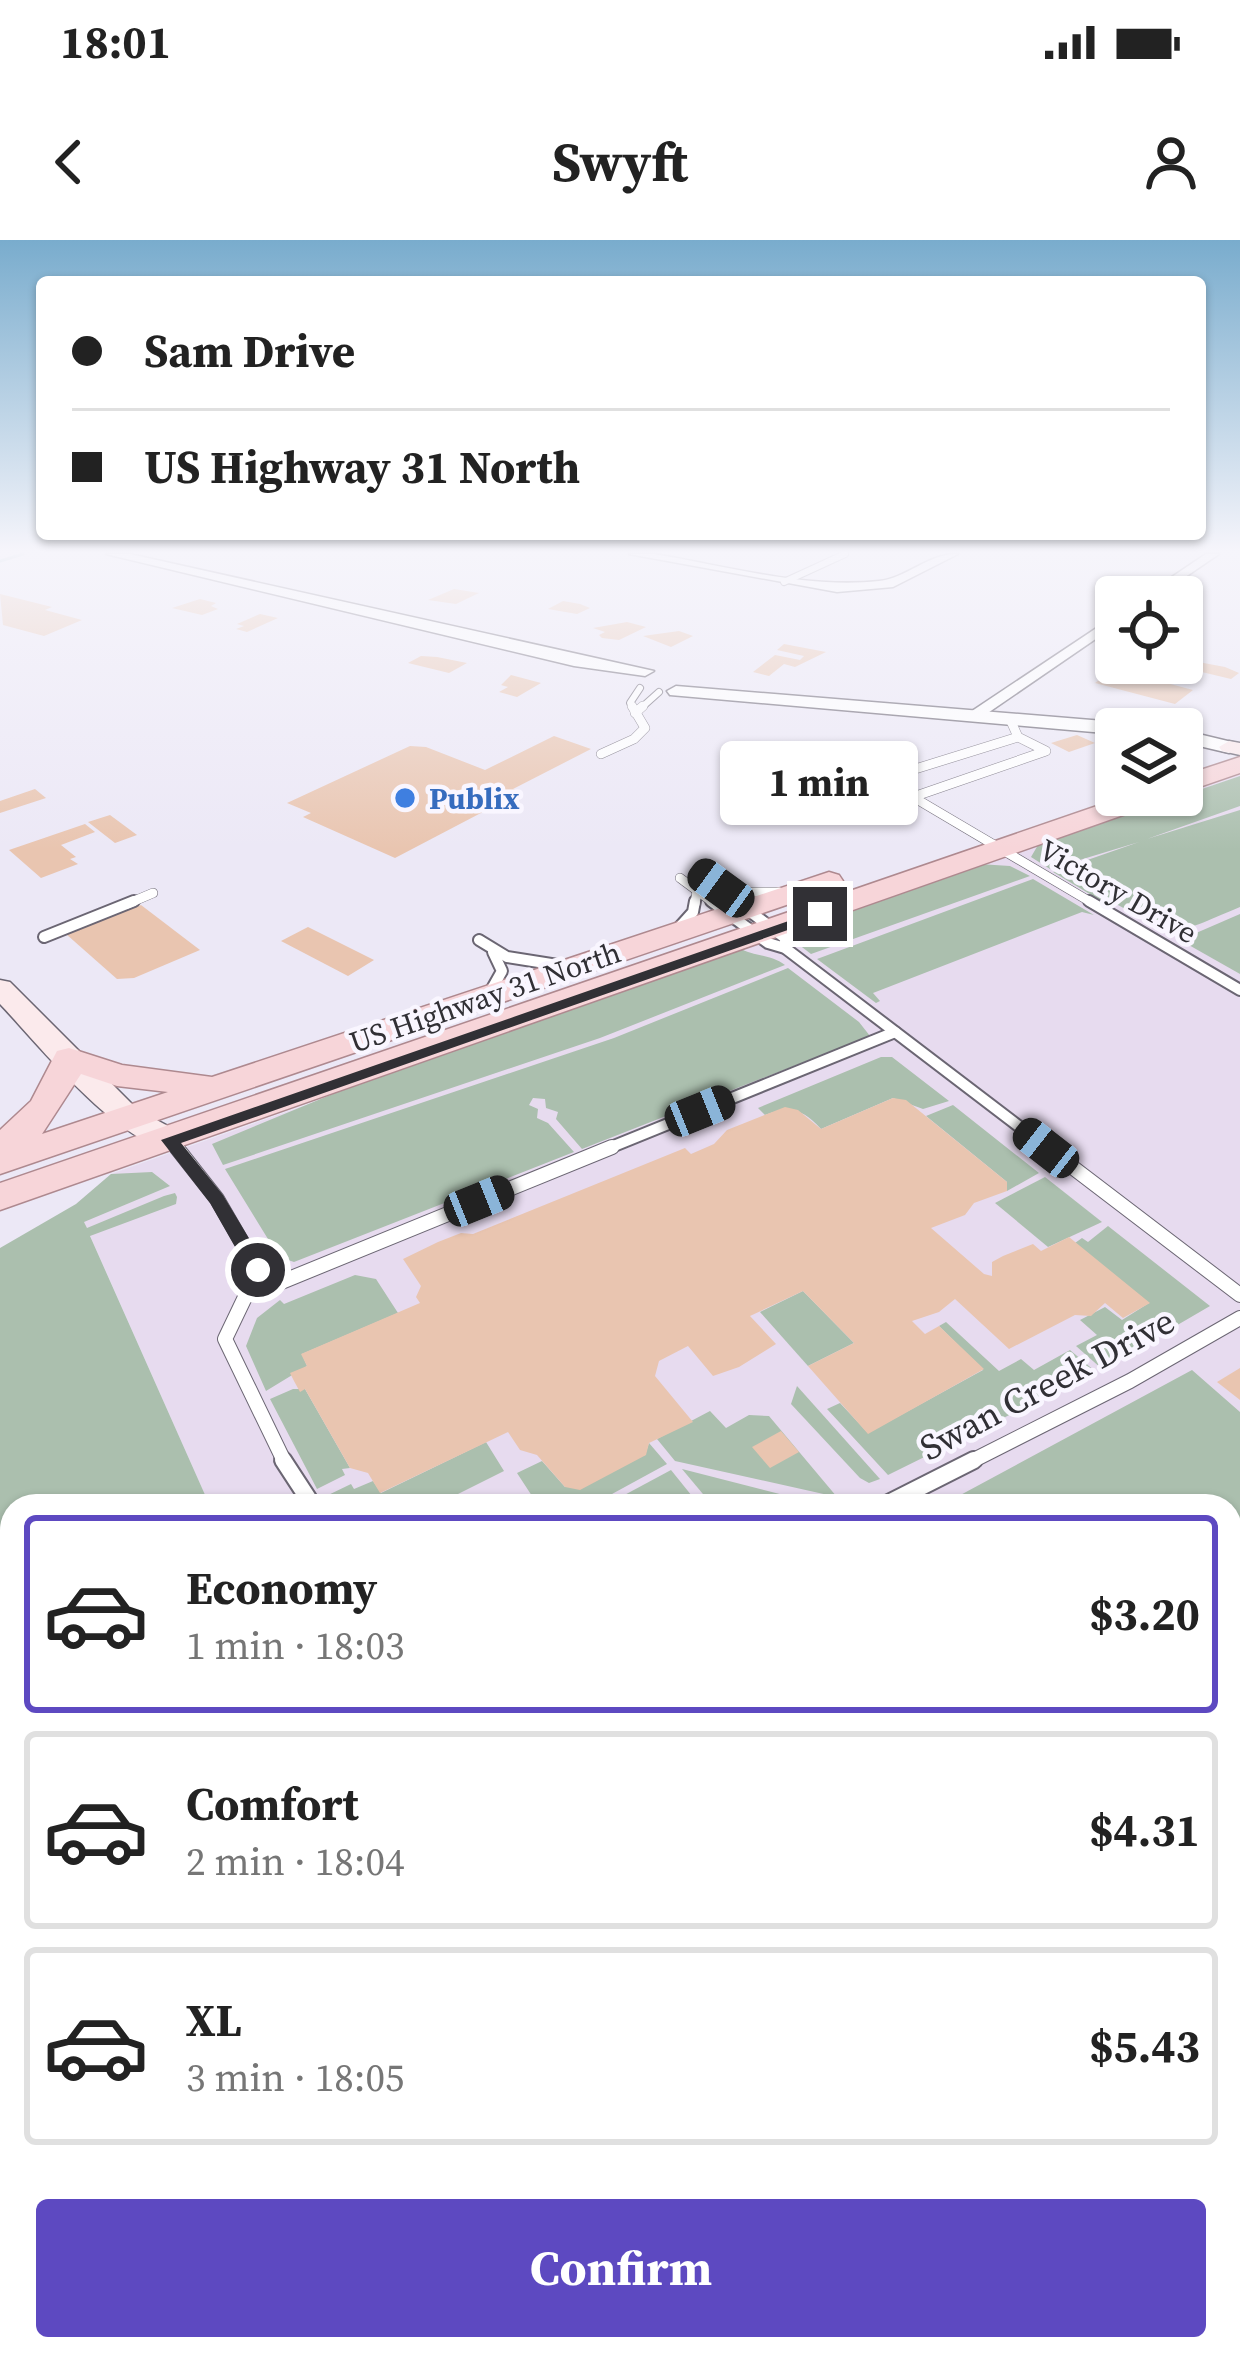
<!DOCTYPE html>
<html lang="en">
<head>
<meta charset="utf-8">
<style>
	:root { --surface:#fff; --page:#f2f2f2; --text:#222; --muted:#767676; --line:#e0e0e0; --accent:#5d49c1 }
	body { margin:0; font-family:"Source Serif 4",serif; background:var(--page); color:var(--text); height:100vh; display:flex; flex-direction:column; font-size:45px; white-space:nowrap }
	* { box-sizing:border-box; margin:0 }
	p { font-size:39px; color:var(--muted) }
	.icon { flex:none; width:66px; height:66px; fill:none; stroke:currentColor; stroke-width:2; stroke-linecap:round; stroke-linejoin:round }
	.map { position:relative; flex:1; overflow:hidden }
	.sheet { position:absolute; left:0px; top:1254px; width:1242px; height:867px; display:flex; flex-direction:column; background:var(--surface); border-radius:36px 36px 0 0; box-shadow:0 3px 9px #0004 }
	.sheet>* { flex:none }
	.guide { position:absolute; left:36px; top:36px; width:1170px; height:264px; border-radius:12px; box-shadow:0 3px 9px #0004; display:grid; align-content:center; height:264px; padding:0 36px; background:var(--surface) }
	.tools { position:absolute; left:1095px; top:336px; display:grid; gap:24px }
	.tools a { display:grid; place-items:center; width:108px; height:108px; border-radius:12px; background:var(--surface); box-shadow:0 3px 9px #0004; font-size:60px }
	.end { position:absolute; width:54px; height:54px; margin:-27px; border:15px solid #313035; background:#fff; box-shadow:0 0 0 6px #fff }
	.from { border-radius:50% }
	.bubble { position:absolute; height:84px; border-radius:12px; background:var(--surface); box-shadow:0 3px 9px #0004; font-size:39px; font-weight:700; line-height:84px; text-align:center }
	.car { position:absolute; width:36px; height:72px; margin:-36px -18px; border-radius:15px; box-shadow:0 0 9px 3px #0007; background:linear-gradient(#222 24%,#8ab4d8 0 40%,#222 0 76%,#8ab4d8 0 86%,#222 0) }
	.guide b { display:flex; align-items:center; gap:42px; height:114px; font-size:45px }
	.guide b+b { border-top:3px solid var(--line) }
	.guide i { width:30px; height:30px; background:var(--text) }
	ul { padding:21px 0 0; list-style:none }
	li { display:flex; align-items:center; gap:36px; height:198px; margin:0 24px 18px; padding:0 12px; border:6px solid var(--line); border-radius:12px }
	li div { flex:1 }
	li b { display:block; font-size:45px }
	li em { font-style:normal; font-weight:700 }
	li.current { border-color:var(--accent) }
	li>.icon { width:108px; height:108px; stroke-width:1.5 }
	.action { display:flex; gap:24px; margin-top:auto; padding:24px 36px }
	.action a { flex:1; height:138px; border-radius:12px; background:var(--accent); color:#fff; font-size:48px; font-weight:700; line-height:138px; text-align:center }
	.status { display:flex; justify-content:space-between; align-items:center; height:84px; padding:0 60px; background:var(--surface); direction:ltr }
	.status svg { height:33px; fill:currentColor }
	header { display:flex; justify-content:space-between; align-items:center; height:156px; padding:0 36px; background:var(--surface); font-size:54px; font-weight:700 }
	.map>svg:first-child { display:block }
</style>
</head>
<body>
<div class="status"><b>18:01</b><svg viewBox="0 0 49 12"><path d="M0 12V9h3v3zM5 12V6h3v6zM10 12V3h3v9zM15 12V0h3v12zM26 1h20v11H26zM47 4h2v5h-2z"/></svg></div>
<header><svg class="icon" aria-label="back" viewBox="0 0 24 24"><path d="M15 5l-7 7 7 7"/></svg>Swyft<svg class="icon" aria-label="person" viewBox="0 0 24 24"><circle cx="12" cy="8" r="4"/><path d="M4 21q1-7 8-7t8 7"/></svg></header>
<div class="map">
<svg width="1240" height="2119" viewBox="0 0 1240 2119">
	<rect width="100%" height="100%" fill="#ece8f6"/>
	<path fill="#e7dbef" d="M1240,534V1251L1014,1266H210L76,964L111,934Z"/>
	<g fill="#abbfae">
		<path d="M1240,536V566L1147,599L1240,570V667C1166,698 1179,699 1109,660L1103,662L1053,632L1139,602L1050,629L1031,617L1038,605Z"/>
		<path d="M979,624L1010,626L1030,636L811,714L798,704L805,685Z"/>
		<path d="M1033,639L1094,675L1082,672L873,753L880,761L876,763L817,719Z"/>
		<path d="M1240,674V734L1180,700Z"/>
		<path d="M738,707C752,717 769,713 785,725L600,798L223,925L212,904L386,832Z"/>
		<path d="M788,728L859,782L870,796L582,909L556,879L558,872L546,868L545,859L533,858L529,865L538,869L537,878L548,883L574,912L294,1022L279,1017L225,929L614,798Z"/>
		<path d="M881,817H892L949,861L923,869L893,858L821,889C804,870 791,865 765,875L758,868Z"/>
		<path d="M953,865L1039,933L1007,951V942L926,876Z"/>
		<path d="M152,932L170,946L84,982L87,988L164,956L175,953L177,957L176,964L90,996L210,1266H12V2109H1230V1266H940L1192,1130L1240,1172V2119H0V1008L76,964L111,934Z"/>
		<path d="M1045,937L1102,982L1048,1007L995,963Z"/>
		<path d="M1108,986L1210,1066L1102,1129L1076,1106L1097,1095L1080,1080L1105,1067L1122,1080L1149,1063L1075,1003L1082,998L1088,1002Z"/>
		<path d="M355,1035L376,1039L398,1073L302,1114L307,1126L266,1151L246,1106L257,1078L280,1060L284,1064Z"/>
		<path d="M803,1051L854,1103L808,1126L760,1072Z"/>
		<path d="M946,1082L999,1131L1021,1119L1034,1130L1070,1110L1096,1132L888,1235L827,1169L840,1163L868,1193L983,1130L939,1086Z"/>
		<path d="M797,1146L880,1239L869,1243L860,1238L791,1164Z"/>
		<path d="M293,1149H305L350,1228L342,1229L345,1235L317,1249L270,1159Z"/>
		<path d="M710,1171L726,1188L749,1175L769,1176L837,1257L675,1221L657,1199Z"/>
		<path d="M486,1202L504,1231L434,1266H327L322,1258L351,1244L354,1249L373,1241L381,1253Z"/>
		<path d="M649,1203L667,1224L590,1266L532,1256L517,1233L542,1221L565,1247L645,1215Z"/>
		<path d="M682,1229L823,1265L713,1266Z"/>
		<path d="M671,1230L700,1266H604Z"/>
	</g>
	<g fill="none" stroke-linecap="round" stroke-linejoin="round">
		<path stroke="#72a1a5" stroke-width="3" d="M0,321L23,314"/>
		<path stroke="#72a1a5" stroke-width="9" d="M1230,1368L1240,1369"/>
		<path stroke="#72a1a5" stroke-width="12" d="M2,2119L12,2107"/>
	</g>
	<g fill="#e9c5b0">
		<path d="M454,349L479,353L456,364L428,360Z"/>
		<path d="M0,354L52,367L45,370L82,380L44,396L3,385Z"/>
		<path d="M200,359L216,363L211,366L218,369L202,375L172,368Z"/>
		<path d="M563,361L580,364L590,368L577,374L548,369Z"/>
		<path d="M260,374L278,378L247,392L236,389L244,386L237,384Z"/>
		<path d="M627,382L646,387L619,400L602,398L599,395L605,392L593,388Z"/>
		<path d="M679,391L693,396L671,407L643,396Z"/>
		<path d="M784,404L826,412L795,427L784,424L769,436L753,432L775,415L800,420L804,416L777,410Z"/>
		<path d="M421,416L437,417L467,423L449,433L408,423Z"/>
		<path d="M1193,421L1225,427L1239,433L1231,439L1185,428Z"/>
		<path d="M1114,429L1193,450L1175,464L1095,443Z"/>
		<path d="M511,435L541,443L517,457L499,452L508,447L501,445Z"/>
		<path d="M1077,495L1095,503L1069,512L1051,503Z"/>
		<path d="M554,496L591,509L513,549L521,552L395,618L303,577L311,573L287,563L410,506L426,507L485,530Z"/>
		<path d="M35,549L46,558L0,573V561Z"/>
		<path d="M110,575L137,595L115,603L88,582Z"/>
		<path d="M85,584L95,592L61,605L76,617L70,619L78,624L41,638L9,610Z"/>
		<path d="M141,665L200,710L134,738L117,739L66,694Z"/>
		<path d="M308,687L374,720L348,736L281,701Z"/>
		<path d="M893,858L906,860L1007,942V951L974,963L965,975L931,988L984,1034L992,1036V1022L1003,1016L1033,1004L1041,1011L1069,997L1150,1063L1123,1078L1105,1063L1091,1076L1075,1075L1009,1109L955,1059L939,1072L912,1081L925,1094L939,1086L984,1129L868,1194L808,1126L854,1103L803,1051L750,1076L776,1104L739,1127L713,1136L688,1106L659,1121L655,1136L693,1182L649,1203L646,1215L580,1250L565,1247L537,1215L520,1210L508,1192L380,1253L368,1233L350,1228L305,1149L300,1152L294,1141L290,1133L307,1126L301,1114L420,1063L416,1057L421,1046L403,1019L438,1002L461,993L473,994L685,908L691,914L714,904L727,890L785,867L798,870L821,889Z"/>
		<path d="M1240,1128V1160L1217,1142Z"/>
		<path d="M781,1191L799,1212L770,1228L752,1207Z"/>
		<path d="M12,1408V1471L0,1477V1414Z"/>
	</g>
	<g fill="none" stroke-linecap="round" stroke-linejoin="round">
		<defs>
			<g id="service-far5">
				<path d="M784,342L845,314"/>
				<path d="M634,469L630,463L640,448"/>
				<path d="M640,469L659,452"/>
			</g>
			<g id="service-far4">
				<path d="M635,473L643,466"/>
				<path d="M1010,479L1018,497L1046,511L913,557L1094,664"/>
				<path d="M601,514L634,499L645,488L632,466"/>
				<path d="M825,518L867,544"/>
				<path d="M913,557L891,558L867,544L1018,497"/>
				<path d="M698,632L740,664"/>
				<path d="M680,638L715,664"/>
				<path d="M730,652H779"/>
				<path d="M127,664L153,653"/>
				<path d="M695,664L697,651"/>
			</g>
			<g id="service-far3">
				<path d="M711,661L768,703L785,708L1050,910"/>
				<path d="M736,661L785,698V708"/>
				<path d="M1089,661L1240,750"/>
				<path d="M675,692L693,672L695,661"/>
				<path d="M44,697L134,661"/>
				<path d="M479,700L507,717L564,726"/>
				<path d="M489,754L502,731L493,712"/>
				<path d="M170,900L178,910"/>
				<path d="M604,910L895,792"/>
			</g>
			<g id="service-far2">
				<path d="M176,907L217,959L258,1030L225,1099L285,1223"/>
				<path d="M1046,907L1240,1055"/>
				<path d="M252,1054L612,907"/>
				<path d="M968,1223L1130,1141L1240,1078"/>
			</g>
			<g id="service-far1">
				<path d="M283,1220L313,1266"/>
				<path d="M883,1266L974,1220"/>
			</g>
			<path id="service" d="M0,1775L12,1768"/>
			<g id="minor">
				<path d="M629,314H654C727,326 805,349 879,341C907,338 929,313 958,314L893,347L837,352Z"/>
				<path d="M1206,314H1219L1156,357H1142Z"/>
				<path d="M1116,375V385L979,479H969V473Z"/>
			</g>
			<g id="tertiary">
				<path d="M106,314H130L654,431L645,436L574,426Z"/>
				<path d="M676,446L1128,483L1137,489H1116V494L670,455L667,451Z"/>
				<path d="M1182,490L1236,503L1239,507L1229,513L1182,502Z"/>
			</g>
			<g id="secondary">
				<path d="M1229,501L1240,503V515L1222,511L1219,507Z"/>
				<path d="M0,740L10,742L138,870L181,893L186,900L181,907C130,921 34,799 0,764Z"/>
			</g>
			<g id="primary">
				<path d="M1108,480L1124,484L1128,489H1116V496L1100,492V482Z"/>
				<path d="M1240,517V533L1182,553V536Z"/>
				<path d="M1129,555H1167L1163,561L0,970V943Z"/>
				<path d="M829,632L839,635L843,641L839,647L0,934V890L31,861L57,811L69,808L122,825L212,837ZM81,834L117,846L168,852L42,894Z"/>
			</g>
		</defs>
		<use href="#service-far5" stroke="#6b6673" stroke-width="8"/>
		<use href="#service-far4" stroke="#6b6673" stroke-width="10"/>
		<use href="#service-far3" stroke="#6b6673" stroke-width="14"/>
		<use href="#service-far2" stroke="#6b6673" stroke-width="16"/>
		<use href="#service-far1" stroke="#6b6673" stroke-width="20"/>
		<use href="#service" stroke="#6b6673" stroke-width="24"/>
		<use href="#minor" stroke="#6b6673" stroke-width="3"/>
		<use href="#tertiary" stroke="#6b6673" stroke-width="3"/>
		<use href="#secondary" stroke="#6b6673" stroke-width="3"/>
		<use href="#primary" stroke="#ae898f" stroke-width="3"/>
		<use href="#service-far5" stroke="#fff" stroke-width="6"/>
		<use href="#service-far4" stroke="#fff" stroke-width="9"/>
		<use href="#service-far3" stroke="#fff" stroke-width="10"/>
		<use href="#service-far2" stroke="#fff" stroke-width="14"/>
		<use href="#service-far1" stroke="#fff" stroke-width="16"/>
		<use href="#service" stroke="#fff" stroke-width="21"/>
		<use href="#minor" fill="#fff" fill-rule="evenodd"/>
		<use href="#tertiary" fill="#fff" fill-rule="evenodd"/>
		<use href="#secondary" fill="#fbeaec" fill-rule="evenodd"/>
		<use href="#primary" fill="#f7d5d9" fill-rule="evenodd"/>
	</g>
	<linearGradient id="sky" x2="0" y2="1"><stop stop-color="#79accd"/><stop offset="0.51" stop-color="#f6f5fb"/><stop offset="1" stop-color="#f6f5fb" stop-opacity="0"/></linearGradient>
	<rect width="1240" height="610" fill="url(#sky)"/>
	<path fill="#313035" d="M820,670L825,677L181,903L223,955L268,1030L265,1035H251L210,963L161,900Z"/>
	<circle fill="#3f7fe0" stroke="#f9f6ff" stroke-width="4.5" cx="405" cy="558" r="12"/>
	<g text-anchor="middle" dominant-baseline="central" stroke-width="9" stroke-linejoin="round" paint-order="stroke">
		<g font-size="30" font-weight="bold" fill="#366cbe" stroke="#f9f6ff" text-anchor="start">
			<text x="429" y="558">Publix</text>
		</g>
		<g font-size="30" fill="#313035" stroke="#f9f6ff">
			<text transform="translate(1118 651) rotate(30)">Victory Drive</text>
			<text transform="translate(485 757) rotate(-19)">US Highway 31 North</text>
		</g>
		<g font-size="36" fill="#313035" stroke="#f9f6ff">
			<text transform="translate(1047 1144) rotate(-28)">Swan Creek Drive</text>
		</g>
	</g>
</svg>
<div class="tools">
<a><svg class="icon" aria-label="locate" viewBox="0 0 24 24"><circle cx="12" cy="12" r="6"/><path d="M12 2v4M12 18v4M2 12h4M18 12h4"/></svg></a>
<a><svg class="icon" aria-label="layers" viewBox="0 0 24 24"><path d="M12 4l9 5-9 5-9-5zM3 14l9 5 9-5"/></svg></a>
</div>
<i class="end from" style="left:258px;top:1030px"></i>
<i class="end" style="left:820px;top:674px"></i>
<div class="bubble" style="left:720px;top:501px;width:198px">1 min</div>
<i class="car" style="left:721px;top:648px;rotate:306deg"></i>
<i class="car" style="left:700px;top:871px;rotate:68deg"></i>
<i class="car" style="left:1046px;top:908px;rotate:308deg"></i>
<i class="car" style="left:479px;top:961px;rotate:68deg"></i>
<div class="guide">
<b><i class="from"></i>Sam Drive</b>
<b><i></i>US Highway 31 North</b>
</div>
<section class="sheet">
<ul>
<li class="current"><svg class="icon" aria-label="car" viewBox="0 0 24 24"><path d="M5 17H2v-5l4-1 3-4h7l3 4 3 1v5h-3M9 17h6M6 11h13"/><circle cx="7" cy="17" r="2"/><circle cx="17" cy="17" r="2"/></svg><div><b>Economy</b><p>1 min · 18:03</p></div><em>$3.20</em></li>
<li><svg class="icon" aria-label="car" viewBox="0 0 24 24"><path d="M5 17H2v-5l4-1 3-4h7l3 4 3 1v5h-3M9 17h6M6 11h13"/><circle cx="7" cy="17" r="2"/><circle cx="17" cy="17" r="2"/></svg><div><b>Comfort</b><p>2 min · 18:04</p></div><em>$4.31</em></li>
<li><svg class="icon" aria-label="car" viewBox="0 0 24 24"><path d="M5 17H2v-5l4-1 3-4h7l3 4 3 1v5h-3M9 17h6M6 11h13"/><circle cx="7" cy="17" r="2"/><circle cx="17" cy="17" r="2"/></svg><div><b>XL</b><p>3 min · 18:05</p></div><em>$5.43</em></li>
</ul>
<div class="action"><a>Confirm</a></div>
</section>
</div>
</body>
</html>
